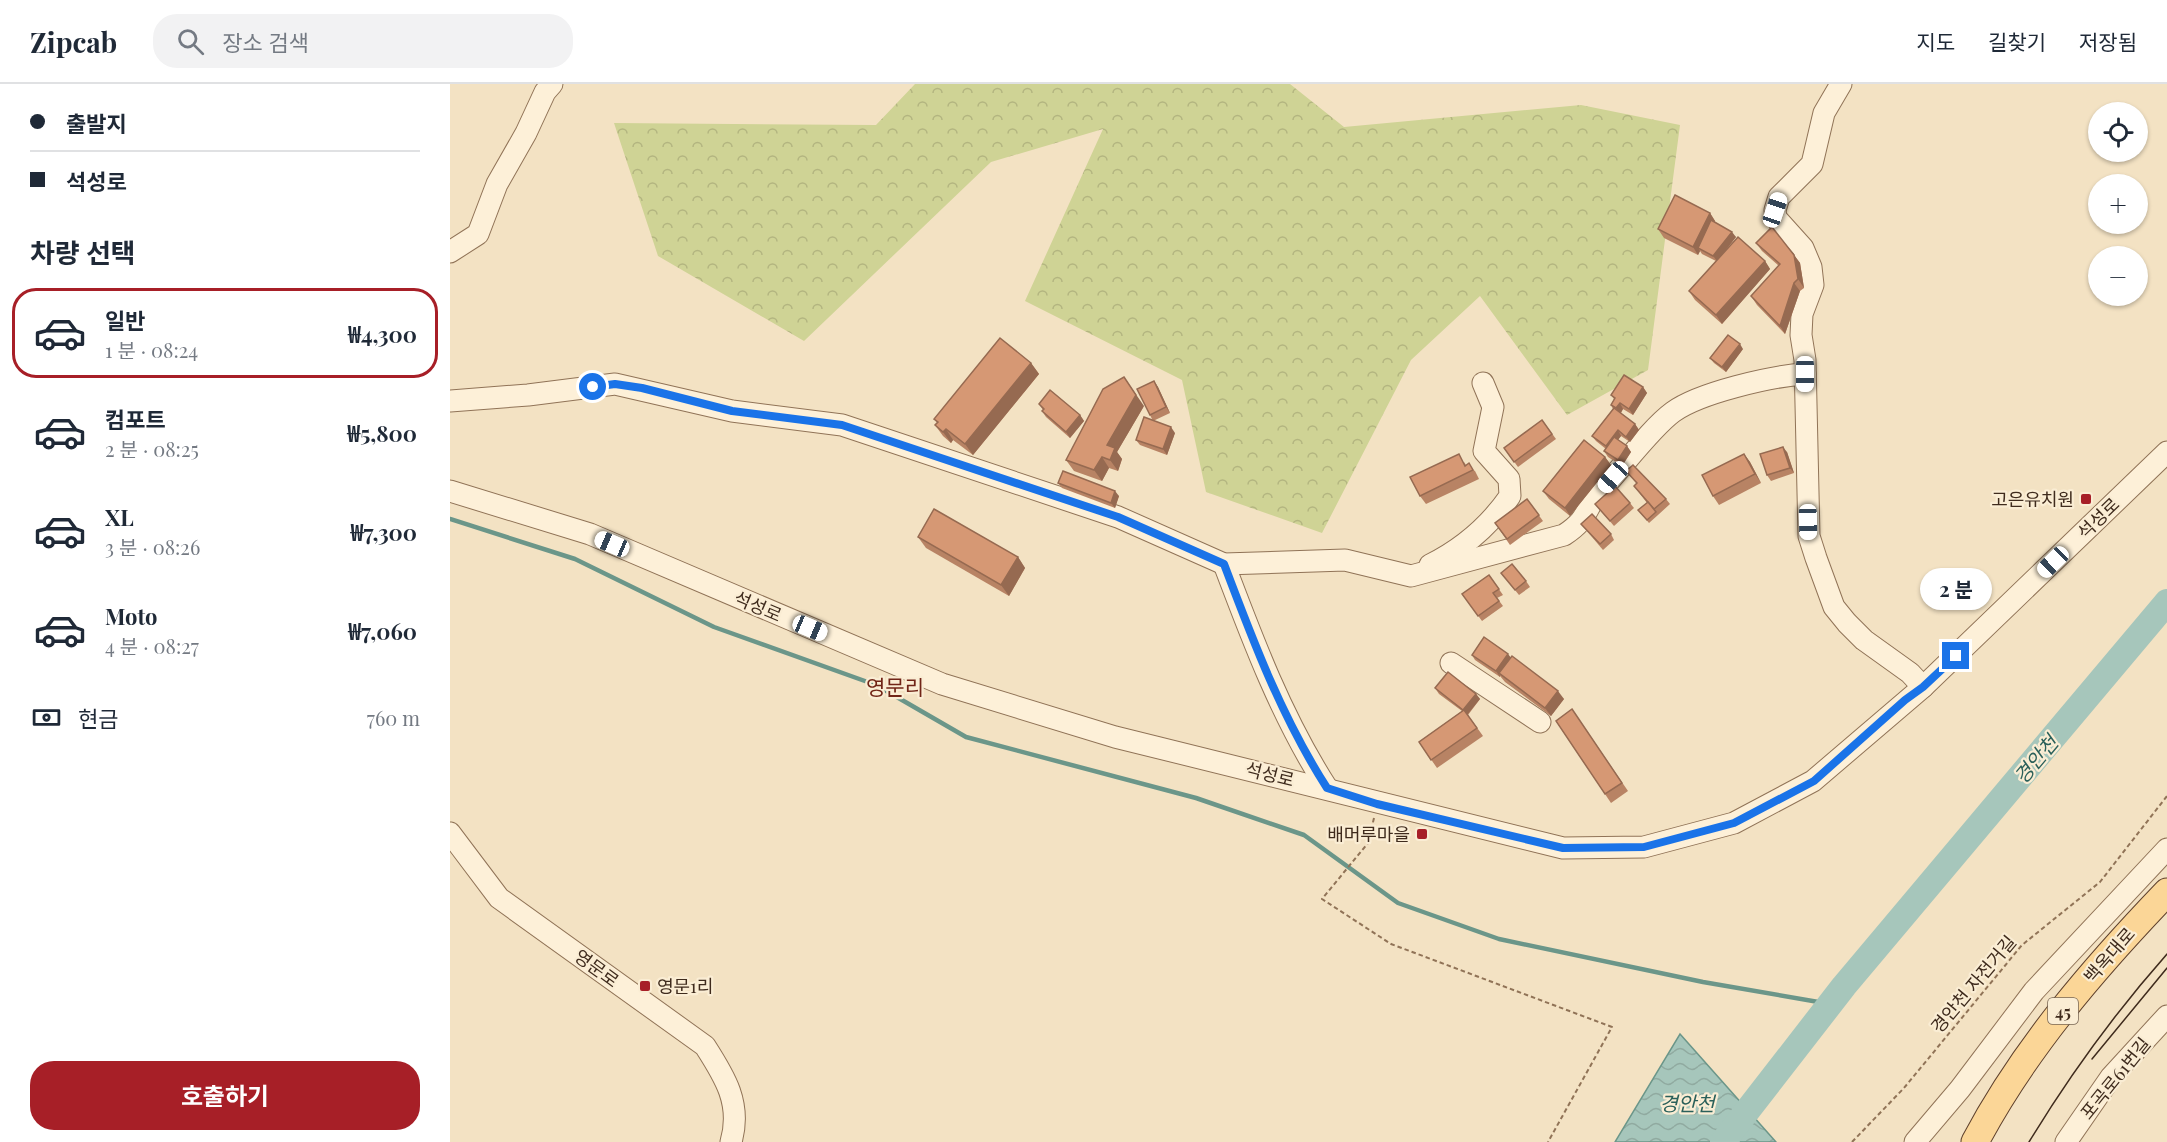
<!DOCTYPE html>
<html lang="ko">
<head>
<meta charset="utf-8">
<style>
	:root { --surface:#fff; --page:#f2f2f3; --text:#1f2937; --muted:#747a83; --line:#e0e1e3; --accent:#a71f27 }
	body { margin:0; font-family:"Playfair Display","Noto Sans KR",serif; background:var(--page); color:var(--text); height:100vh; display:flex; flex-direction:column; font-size:22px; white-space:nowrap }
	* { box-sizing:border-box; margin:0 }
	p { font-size:20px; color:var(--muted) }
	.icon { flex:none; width:33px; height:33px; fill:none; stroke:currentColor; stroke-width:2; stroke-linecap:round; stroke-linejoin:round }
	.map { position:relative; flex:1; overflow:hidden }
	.sheet { display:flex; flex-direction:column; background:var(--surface); width:450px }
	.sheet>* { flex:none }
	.top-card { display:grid; align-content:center; height:132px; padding:0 30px; background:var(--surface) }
	.fabs { position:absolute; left:1638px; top:18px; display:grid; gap:12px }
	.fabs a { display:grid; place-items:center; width:60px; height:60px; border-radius:50%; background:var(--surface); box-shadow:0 2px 4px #0004; font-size:30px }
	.end { position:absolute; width:27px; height:27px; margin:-14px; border:8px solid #1a73e8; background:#fff; box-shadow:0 0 0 3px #fff }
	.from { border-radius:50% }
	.bubble { position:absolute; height:42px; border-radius:21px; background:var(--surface); box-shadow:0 2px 4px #0004; font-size:20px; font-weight:700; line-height:42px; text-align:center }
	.car { position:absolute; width:18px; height:36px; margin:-18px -9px; border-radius:8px; box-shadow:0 0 4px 2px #0007; background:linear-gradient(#fff 24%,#345 0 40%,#fff 0 76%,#345 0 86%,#fff 0) }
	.top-card b { display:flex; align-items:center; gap:21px; height:57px; font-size:22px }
	.top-card b+b { border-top:2px solid var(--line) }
	.top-card i { width:15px; height:15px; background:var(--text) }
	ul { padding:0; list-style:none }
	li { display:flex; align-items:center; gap:18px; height:90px; margin:0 12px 9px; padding:0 18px; border:3px solid transparent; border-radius:24px }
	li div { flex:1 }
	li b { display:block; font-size:22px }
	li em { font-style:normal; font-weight:700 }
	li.on { border-color:var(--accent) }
	li>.icon { width:54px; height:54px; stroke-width:1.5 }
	h2 { padding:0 30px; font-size:27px; line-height:72px }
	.pay { display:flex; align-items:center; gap:15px; height:66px; padding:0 30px; font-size:22px }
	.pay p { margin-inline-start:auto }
	.primary-button { display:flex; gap:12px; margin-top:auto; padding:12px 30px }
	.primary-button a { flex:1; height:69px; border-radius:24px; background:var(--accent); color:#fff; font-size:24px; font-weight:700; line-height:69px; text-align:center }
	header { display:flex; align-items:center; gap:36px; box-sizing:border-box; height:84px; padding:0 30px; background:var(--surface); border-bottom:2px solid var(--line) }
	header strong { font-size:28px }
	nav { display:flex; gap:33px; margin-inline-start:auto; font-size:21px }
	.search { width:420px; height:54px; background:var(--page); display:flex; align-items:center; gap:15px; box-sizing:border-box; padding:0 21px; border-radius:24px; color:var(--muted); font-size:22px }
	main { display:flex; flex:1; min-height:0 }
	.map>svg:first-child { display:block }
</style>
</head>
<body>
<header>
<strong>Zipcab</strong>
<div class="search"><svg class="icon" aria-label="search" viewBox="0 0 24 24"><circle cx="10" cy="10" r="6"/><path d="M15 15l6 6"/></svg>장소 검색</div>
<nav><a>지도</a><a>길찾기</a><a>저장됨</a></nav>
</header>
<main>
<section class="sheet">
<div class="top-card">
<b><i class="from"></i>출발지</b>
<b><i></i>석성로</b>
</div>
<h2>차량 선택</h2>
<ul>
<li class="on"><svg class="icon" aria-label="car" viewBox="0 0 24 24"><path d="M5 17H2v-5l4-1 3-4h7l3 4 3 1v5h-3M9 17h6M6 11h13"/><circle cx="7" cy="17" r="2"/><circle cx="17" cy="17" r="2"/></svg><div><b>일반</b><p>1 분 · 08:24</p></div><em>₩4,300</em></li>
<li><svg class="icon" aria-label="car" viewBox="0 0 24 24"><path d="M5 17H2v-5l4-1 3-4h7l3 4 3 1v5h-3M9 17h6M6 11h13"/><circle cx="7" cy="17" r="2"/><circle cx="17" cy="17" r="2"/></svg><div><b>컴포트</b><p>2 분 · 08:25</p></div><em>₩5,800</em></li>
<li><svg class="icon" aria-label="car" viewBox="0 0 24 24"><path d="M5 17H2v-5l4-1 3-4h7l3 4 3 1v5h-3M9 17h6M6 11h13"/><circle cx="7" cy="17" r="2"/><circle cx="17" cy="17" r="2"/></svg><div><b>XL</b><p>3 분 · 08:26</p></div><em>₩7,300</em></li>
<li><svg class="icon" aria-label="car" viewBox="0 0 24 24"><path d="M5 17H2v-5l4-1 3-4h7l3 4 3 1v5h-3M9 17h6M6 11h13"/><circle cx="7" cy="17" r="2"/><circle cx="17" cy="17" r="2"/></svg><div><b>Moto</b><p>4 분 · 08:27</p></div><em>₩7,060</em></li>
</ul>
<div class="pay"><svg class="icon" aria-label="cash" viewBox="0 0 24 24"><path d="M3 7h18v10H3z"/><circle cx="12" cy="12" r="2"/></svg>현금<p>760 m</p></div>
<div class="primary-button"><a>호출하기</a></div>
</section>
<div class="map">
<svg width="1717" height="1058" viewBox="0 0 1717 1058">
	<defs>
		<pattern id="forest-crowns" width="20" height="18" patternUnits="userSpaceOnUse" patternTransform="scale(1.5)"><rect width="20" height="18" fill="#cfd395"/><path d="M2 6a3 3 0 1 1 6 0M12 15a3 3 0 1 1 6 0" fill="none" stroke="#b3b580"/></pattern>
		<pattern id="water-waves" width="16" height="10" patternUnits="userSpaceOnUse" patternTransform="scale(1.5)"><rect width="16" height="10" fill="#a6c6bb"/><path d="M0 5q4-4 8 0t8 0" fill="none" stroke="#90aaa0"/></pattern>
	</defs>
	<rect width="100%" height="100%" fill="#f3e2c3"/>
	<path fill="url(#forest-crowns)" d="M465,0H840L894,43L1131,21L1230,41L1198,286L1117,331L1030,212L961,276L872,449L756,408L732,296L575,217L653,45L541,78L354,257L208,172L164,39L426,41Z"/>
	<path fill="url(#water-waves)" stroke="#6b9689" stroke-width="1.5" d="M1230,950L1326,1058H1165Z"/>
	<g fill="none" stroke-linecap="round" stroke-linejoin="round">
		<path stroke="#6b9689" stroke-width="4.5" d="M0,435L125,475L264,543L426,601L516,653L746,714L854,751L948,819L1049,855L1253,898L1380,920"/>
		<path stroke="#a6c6bb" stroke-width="26" d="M1273,1058L1394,902L1717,518"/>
		<defs>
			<g id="minor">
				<path d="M1391,0L1374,29L1362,80L1329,113L1325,126L1326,134L1353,164L1361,183L1363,201L1352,230L1351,251L1355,276L1359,452L1366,474L1384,523L1397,539L1414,556L1460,589L1473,603"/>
				<path d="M0,168L28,150L47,100L76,49L95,8L102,0"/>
				<path d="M0,317L78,311L165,300L282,327L392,341L668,433L774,480L895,476L961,492L1114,451C1140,434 1134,425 1151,406C1171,385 1201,344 1223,328C1249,309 1321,292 1355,290"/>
				<path d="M0,407L140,450L492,600L665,653L1113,764L1194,763L1284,739L1363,697L1473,603L1717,368"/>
				<path d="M774,480C803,557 832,634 877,704"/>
				<path d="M980,481C1012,465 1040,441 1060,412L1059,395L1034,367L1043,323L1033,299"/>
				<path d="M1001,579L1090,638"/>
				<path d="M0,749L49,814L255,962C275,993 292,1020 281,1058"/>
				<path d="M1465,1058L1510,1005L1584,907L1717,765"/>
				<path d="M1616,1058L1661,993L1717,932"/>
			</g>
			<path id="major" d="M1525,1058C1574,965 1645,883 1717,808"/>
		</defs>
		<use href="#minor" stroke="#907357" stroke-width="23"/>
		<use href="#major" stroke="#5e402c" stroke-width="29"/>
		<g stroke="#907357" stroke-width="2" stroke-dasharray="4.5 3" stroke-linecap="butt">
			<path d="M924,734L918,759L872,815L941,860L1162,943L1098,1058"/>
			<path d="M1402,1058L1454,1004L1572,861L1650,798L1717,712"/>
		</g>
		<use href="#minor" stroke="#fdf0d8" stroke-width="21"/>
		<use href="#major" stroke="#fbd697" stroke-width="27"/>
		<g stroke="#3f2b1d" stroke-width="1.5">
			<path d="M1642,975L1717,884"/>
			<path d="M1579,1058C1621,989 1663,931 1717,870"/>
		</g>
	</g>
	<g fill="#b88364">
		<path d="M1260,129L1265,137V139L1286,153L1273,170L1315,177L1320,185L1272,240L1245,216L1239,207L1266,177L1252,170L1250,167L1248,171L1214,154L1208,145Z"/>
		<path d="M1306,159L1344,171L1350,179L1354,204L1350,207L1335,250L1307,221L1301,212L1329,182L1312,167Z"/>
		<path d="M1293,265L1276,288L1264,279L1260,274Z"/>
		<path d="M581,279L589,290L523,371L503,356L501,359L493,352L485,341L487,339L484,335Z"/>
		<path d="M704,297L708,303L720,329L703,337L700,331Z"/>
		<path d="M1193,303L1197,309L1183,331L1173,325L1171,329L1185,340L1189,346L1180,358L1171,352L1168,356L1177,362L1181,368L1172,382L1158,373L1154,367L1156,365L1146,357L1142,352L1163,325L1161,321L1164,315L1161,311Z"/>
		<path d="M589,320L630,331L634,337L620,354L596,333L592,327L593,326Z"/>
		<path d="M694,322L667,368L672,375L668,387L659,384L652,397L624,387L616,376Z"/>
		<path d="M1092,336L1106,355L1068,383L1054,364Z"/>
		<path d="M725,349L717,371L690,361L686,356Z"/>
		<path d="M1337,368L1344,389L1321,397L1317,391Z"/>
		<path d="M1294,370L1300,378L1311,399L1269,421L1263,412Z"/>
		<path d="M1155,373L1161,381L1120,432L1099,415L1093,407Z"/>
		<path d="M1014,378L1016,381L1025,387L1029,395L976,420L970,412Z"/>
		<path d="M1176,387L1216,415L1220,420L1208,431L1206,428L1208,431L1199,439L1188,426L1197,419L1184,402L1187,400Z"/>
		<path d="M608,399L669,412L665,424L612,404Z"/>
		<path d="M1077,415L1093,437L1060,461L1045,439Z"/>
		<path d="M1180,419L1184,424L1164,442L1145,420Z"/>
		<path d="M1131,440L1161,450L1164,456L1153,466Z"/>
		<path d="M468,453L568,473L575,484L559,512L476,464Z"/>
		<path d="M1051,489L1076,497L1080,503L1069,511Z"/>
		<path d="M1039,491L1053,511L1047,514L1053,522L1032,537L1012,510Z"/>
		<path d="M1022,571L1061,574L1114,615L1101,632L1055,598L1050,592V593L1025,576Z"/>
		<path d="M985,604L1026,610L1030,615L1018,631L1033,652L987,684L969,658L1012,627L989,610Z"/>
		<path d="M1122,625L1178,707L1161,719L1106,637Z"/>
	</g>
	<g fill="#966a51">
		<path d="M1260,129L1265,137L1251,166L1248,164L1250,167L1248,171L1243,163Z"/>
		<path d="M1282,148L1286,153L1267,177L1263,172Z"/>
		<path d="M1344,171L1350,179L1354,204L1348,195Z"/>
		<path d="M1315,177L1320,185L1272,240L1266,231Z"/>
		<path d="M1344,199L1350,207L1335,250L1330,242Z"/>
		<path d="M1290,260L1293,265L1276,288L1272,283Z"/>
		<path d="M581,279L589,290L523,371L515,360Z"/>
		<path d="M674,293L694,322L667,368L672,375L668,387L660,376L657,361Z"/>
		<path d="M704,297L708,303L720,329L716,323Z"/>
		<path d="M1193,303L1197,309L1183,331L1179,325Z"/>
		<path d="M1170,319L1173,325L1170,330L1166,324Z"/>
		<path d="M630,331L634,337L620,354L616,348Z"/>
		<path d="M1185,340L1189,346L1180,358L1176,353Z"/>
		<path d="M721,343L725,349L717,371L713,365Z"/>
		<path d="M496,345L503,356L501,359L493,348Z"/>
		<path d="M1168,346L1171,352L1159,367L1156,362Z"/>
		<path d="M1177,362L1181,368L1172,382L1168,376Z"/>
		<path d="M1333,363L1337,368L1344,389L1340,384Z"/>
		<path d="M1294,370L1300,378L1311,399L1305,390Z"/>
		<path d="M652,373L659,384L652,397L644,386Z"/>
		<path d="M1155,373L1161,381L1120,432L1115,424Z"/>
		<path d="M665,407L669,412L665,424L661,419Z"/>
		<path d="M568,473L575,484L559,512L551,501Z"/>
		<path d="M1058,570L1062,575L1049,589L1050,592V593L1046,587Z"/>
		<path d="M1108,607L1114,615L1101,632L1095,624Z"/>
		<path d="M1026,610L1030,615L1017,631L1013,626Z"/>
	</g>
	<g fill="#d69874" stroke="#966a51" stroke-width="1.5">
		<path d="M1225,111L1260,129L1243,163L1208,145Z"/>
		<path d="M1261,136L1282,148L1263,172L1248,164Z"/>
		<path d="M1322,143L1344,171L1348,195L1344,199L1330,242L1301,212L1330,180L1306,159Z"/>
		<path d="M1288,153L1315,177L1266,231L1239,207Z"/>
		<path d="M1278,251L1290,260L1272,283L1260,274Z"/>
		<path d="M550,254L581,279L515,360L496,345L493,348L485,341L488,338L484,335Z"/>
		<path d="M1174,291L1193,303L1179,325L1170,319L1166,324L1161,321L1165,314L1161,311Z"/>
		<path d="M674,293L686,311L657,361L665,364L660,376L652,373L644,386L616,376L653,305Z"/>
		<path d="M704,297L716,323L700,331L687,305Z"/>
		<path d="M600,306L630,331L616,348L592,327L594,325L589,320Z"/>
		<path d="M1164,324L1185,340L1176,353L1168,346L1156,362L1142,352Z"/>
		<path d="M694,333L721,343L713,365L686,356Z"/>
		<path d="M1092,336L1102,350L1064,378L1054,364Z"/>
		<path d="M1164,353L1177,362L1168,376L1154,367Z"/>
		<path d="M1134,356L1155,373L1115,424L1093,407Z"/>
		<path d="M1333,363L1340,384L1317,391L1310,370Z"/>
		<path d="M1009,370L1015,382L1019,379L1023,386L970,412L960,393Z"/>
		<path d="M1294,370L1305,390L1263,412L1252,391Z"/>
		<path d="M1183,381L1216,415L1204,425L1184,402L1187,399L1176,387Z"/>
		<path d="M613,387L665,407L661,419L608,399Z"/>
		<path d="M1165,402L1180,419L1160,437L1145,420Z"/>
		<path d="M1077,415L1089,431L1057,455L1045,439Z"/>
		<path d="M1198,418L1206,428L1197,436L1188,426Z"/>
		<path d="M484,425L568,473L551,501L468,453Z"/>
		<path d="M1142,430L1161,450L1150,460L1131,440Z"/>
		<path d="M1062,480L1076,497L1065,506L1051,489Z"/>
		<path d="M1039,491L1049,505L1043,509L1049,517L1028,532L1012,510Z"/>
		<path d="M1034,553L1058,570L1046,587L1022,571Z"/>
		<path d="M1062,572L1108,607L1095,624L1049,589Z"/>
		<path d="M998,588L1026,610L1013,626L985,604Z"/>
		<path d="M1122,625L1172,699L1155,710L1106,637Z"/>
		<path d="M1014,626L1027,644L981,676L969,658Z"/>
	</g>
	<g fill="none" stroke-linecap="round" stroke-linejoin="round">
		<path stroke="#1a73e8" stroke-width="8" d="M143,303L165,300L192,304L282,327L392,341L668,433L774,480C803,557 832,634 877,704L927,720L1113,764L1194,763L1284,739L1364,697L1455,616L1473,603L1506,572"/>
	</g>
	<g fill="#a71f27" stroke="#faedd4" stroke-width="2">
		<rect x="1630" y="409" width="12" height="12" rx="3"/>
		<rect x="966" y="744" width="12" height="12" rx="3"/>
		<rect x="189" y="896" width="12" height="12" rx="3"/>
	</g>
	<g text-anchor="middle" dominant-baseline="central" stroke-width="4.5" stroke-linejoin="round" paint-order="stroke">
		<rect fill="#faedd4" stroke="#776554" stroke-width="1.5" x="1598" y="914" width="30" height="26" rx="4.5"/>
		<g font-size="16" font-weight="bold" fill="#3f2b1d">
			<text x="1613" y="927">45</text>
		</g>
		<g font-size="18" fill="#3f2b1d" stroke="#faedd4" text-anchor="end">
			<text x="1624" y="415">고은유치원</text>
			<text x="960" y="750">배머루마을</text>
			<text x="207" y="902" text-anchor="start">영문1리</text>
		</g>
		<g font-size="18" fill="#3f2b1d" stroke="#faedd4">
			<text transform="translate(1648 434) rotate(-44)">석성로</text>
			<text transform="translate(308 522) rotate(23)">석성로</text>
			<text transform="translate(820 690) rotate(14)">석성로</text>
			<text transform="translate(1659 871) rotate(-49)">백옥대로</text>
			<text transform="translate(147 884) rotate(36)">영문로</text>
			<text transform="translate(1523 900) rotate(-50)">경안천 자전거길</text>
			<text transform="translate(1665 994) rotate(-51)">포곡로61번길</text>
		</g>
		<g font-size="20" font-style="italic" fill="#2a605a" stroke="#faedd4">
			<text transform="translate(1585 675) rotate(-50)">경안천</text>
			<text x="1237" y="1018">경안천</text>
		</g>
		<g font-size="21" fill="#712517" stroke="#faedd4">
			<text x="445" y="602">영문리</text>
		</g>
	</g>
</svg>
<div class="fabs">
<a><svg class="icon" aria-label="locate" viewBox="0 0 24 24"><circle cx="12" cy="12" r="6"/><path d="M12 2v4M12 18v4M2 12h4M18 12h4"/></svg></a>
<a>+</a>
<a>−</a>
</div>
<i class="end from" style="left:143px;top:303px"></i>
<i class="end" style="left:1506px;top:572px"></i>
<div class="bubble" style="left:1470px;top:484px;width:72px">2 분</div>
<i class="car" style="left:1325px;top:126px;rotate:19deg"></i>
<i class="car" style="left:1355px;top:290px;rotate:180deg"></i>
<i class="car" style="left:1163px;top:393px;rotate:222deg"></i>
<i class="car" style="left:1358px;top:438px;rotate:179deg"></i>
<i class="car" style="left:162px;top:460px;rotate:293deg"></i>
<i class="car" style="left:1603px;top:478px;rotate:226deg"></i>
<i class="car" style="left:360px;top:544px;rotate:113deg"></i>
</div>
</main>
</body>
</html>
